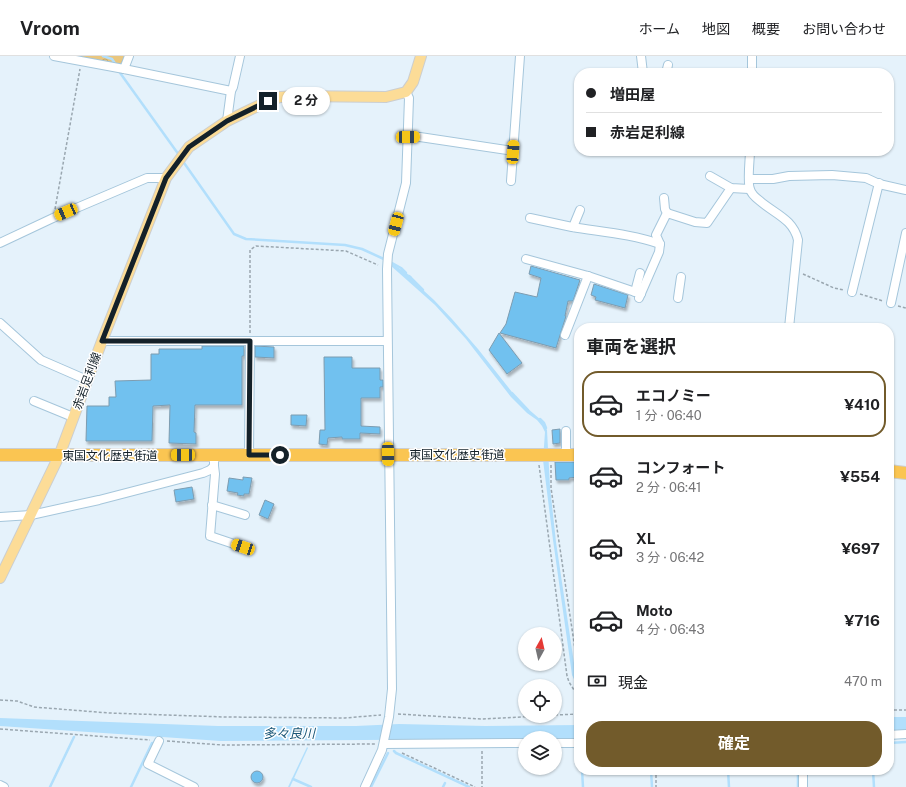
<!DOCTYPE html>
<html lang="ja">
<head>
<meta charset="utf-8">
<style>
	:root { --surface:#fff; --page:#f6f6f6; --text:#202124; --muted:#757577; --line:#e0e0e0; --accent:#725b2b }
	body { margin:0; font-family:"Public Sans","Noto Sans JP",sans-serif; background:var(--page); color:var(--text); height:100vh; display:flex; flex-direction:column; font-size:15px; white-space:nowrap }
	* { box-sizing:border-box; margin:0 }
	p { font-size:13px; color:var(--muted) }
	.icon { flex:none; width:22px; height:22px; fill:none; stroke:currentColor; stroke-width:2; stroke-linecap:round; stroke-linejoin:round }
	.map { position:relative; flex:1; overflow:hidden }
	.sheet { position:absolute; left:574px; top:267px; width:320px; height:452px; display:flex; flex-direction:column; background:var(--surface); border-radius:16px; box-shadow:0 1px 3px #0004 }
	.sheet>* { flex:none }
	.top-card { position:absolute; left:574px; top:12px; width:320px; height:88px; border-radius:16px; box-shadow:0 1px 3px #0004; display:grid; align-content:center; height:88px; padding:0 12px; background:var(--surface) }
	.needle { width:26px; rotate:8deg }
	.buttons { position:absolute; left:518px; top:571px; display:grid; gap:8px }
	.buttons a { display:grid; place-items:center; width:44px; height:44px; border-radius:50%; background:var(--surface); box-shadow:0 1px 3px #0004; font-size:20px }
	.end { position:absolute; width:18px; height:18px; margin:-9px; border:5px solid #142129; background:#fff; box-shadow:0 0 0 2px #fff }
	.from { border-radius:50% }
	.bubble { position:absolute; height:28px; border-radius:14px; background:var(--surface); box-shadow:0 1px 3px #0004; font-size:13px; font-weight:700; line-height:28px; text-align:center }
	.car { position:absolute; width:12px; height:24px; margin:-12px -6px; border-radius:5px; box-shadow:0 0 3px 1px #0007; background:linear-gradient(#f5c518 24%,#345 0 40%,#f5c518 0 76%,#345 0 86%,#f5c518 0) }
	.top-card b { display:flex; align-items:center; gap:14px; height:38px; font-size:15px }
	.top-card b+b { border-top:1px solid var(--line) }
	.top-card i { width:10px; height:10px; background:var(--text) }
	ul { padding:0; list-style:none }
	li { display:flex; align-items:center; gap:12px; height:66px; margin:0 8px 6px; padding:0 4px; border:2px solid transparent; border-radius:16px }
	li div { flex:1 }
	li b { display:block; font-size:15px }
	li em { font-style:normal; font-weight:700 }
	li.on { border-color:var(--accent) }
	li>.icon { width:36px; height:36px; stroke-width:1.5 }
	h2 { padding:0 12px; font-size:18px; line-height:48px }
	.pay { display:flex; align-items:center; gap:10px; height:44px; padding:0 12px; font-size:15px }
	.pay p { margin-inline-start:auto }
	.action { display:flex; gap:8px; margin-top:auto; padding:8px 12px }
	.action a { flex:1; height:46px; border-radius:16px; background:var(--accent); color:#fff; font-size:16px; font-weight:700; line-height:46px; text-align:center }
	header { display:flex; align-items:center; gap:24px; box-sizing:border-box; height:56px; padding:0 20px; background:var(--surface); border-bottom:1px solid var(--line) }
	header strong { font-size:19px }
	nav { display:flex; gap:22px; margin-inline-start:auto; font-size:14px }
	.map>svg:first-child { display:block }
</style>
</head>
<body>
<header>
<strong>Vroom</strong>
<nav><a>ホーム</a><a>地図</a><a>概要</a><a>お問い合わせ</a></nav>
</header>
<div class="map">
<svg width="906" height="731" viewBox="0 0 906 731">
	<defs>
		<pattern id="park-crowns" width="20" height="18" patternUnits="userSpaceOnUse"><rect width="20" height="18" fill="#e9c67e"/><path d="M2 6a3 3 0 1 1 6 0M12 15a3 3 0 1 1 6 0" fill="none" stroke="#c7aa6d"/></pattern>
		<filter id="shadow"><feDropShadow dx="1.5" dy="3" stdDeviation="1" flood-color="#0004"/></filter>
	</defs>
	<rect width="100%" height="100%" fill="#e5f2fb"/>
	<path fill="url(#park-crowns)" d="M56,0H129L124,13Z"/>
	<g fill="#b2dffc">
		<path d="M390,206L412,221L411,223L434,244L452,263L478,293L519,345L541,364L547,374L550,431L556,486L575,614L579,627V634L572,619L553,484L543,404L545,376L542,370L537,364L527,357L511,341L466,283L435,249L390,209Z"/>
		<path d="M889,661H906V674L889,675Z"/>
		<path d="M0,662L218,670H356L399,668L485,670L579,669V683L525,682V683L221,685L0,670Z"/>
		<path d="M307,691L308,692L290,731H288Z"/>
	</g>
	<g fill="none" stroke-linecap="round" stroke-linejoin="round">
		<g stroke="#b2dffc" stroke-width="2.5">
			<path d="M103,0L112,3L116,9"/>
			<path d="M118,14L179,99"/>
			<path d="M182,104L234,178L246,183L345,189L362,193L386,204"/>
			<path d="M392,207L401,212L406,217"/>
			<path d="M409,220L423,234"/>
			<path d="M512,337L528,354"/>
			<path d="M540,363L544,367L546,372"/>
			<path d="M889,687L906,686"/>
			<path d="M394,695L396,697L469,731"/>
			<path d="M582,714L583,731"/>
			<path d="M651,714L652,731"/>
			<path d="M728,714L729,731"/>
			<path d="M798,714V731"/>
			<path d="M873,714L874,731"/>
			<path d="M293,723L311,731"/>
			<path d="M50,731L74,681"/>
			<path d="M131,731L152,687"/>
			<path d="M371,731L388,697"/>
			<path d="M443,731L445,727"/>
		</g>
	</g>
	<g fill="#71c1ef" stroke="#7d9cb0" filter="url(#shadow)">
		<path d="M531,210L580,224L573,245H568L565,260H566L556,292L500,277L506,268L515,236L537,241L541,222L529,218Z"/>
		<path d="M594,228L628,239L625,252L595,244L596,241L591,239Z"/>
		<path d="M499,277L522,307L507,318L489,294Z"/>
		<path d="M202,290H244V300H242V349H195L194,376L196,377V388L169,387L170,349L153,350L152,385H86L87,350H109V341H116L115,325L151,324V298H159V293H202Z"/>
		<path d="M255,290L274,291V302L255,301Z"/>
		<path d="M324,301H352V312H380V324H383V331H380V342H361V370L380,371V378L360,377V383H342V381L328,382L327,389L319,388L320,374H325Z"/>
		<path d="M291,359H307L306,370L291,369Z"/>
		<path d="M560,373V387L553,388L552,374Z"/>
		<path d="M555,406H579V421L569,422V424H556Z"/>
		<path d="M243,421L252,422L249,438H244V440L237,439L238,437L227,435L229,422L243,424Z"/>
		<path d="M192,431L194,443L176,446L174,434Z"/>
		<path d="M265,444L274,448L268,463L259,459Z"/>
		<circle cx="257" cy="721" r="6"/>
	</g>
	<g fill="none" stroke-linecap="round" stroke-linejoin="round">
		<defs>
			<g id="minor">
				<path d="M54,0L124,13L231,35"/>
				<path d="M641,0L643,17"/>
				<path d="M752,0V17"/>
				<path d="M124,13L129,0"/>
				<path d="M666,17L668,9"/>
				<path d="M227,65L231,35L233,31L240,0"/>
				<path d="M408,81H420L513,95"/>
				<path d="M750,95C750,103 747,126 750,133C751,138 756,142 760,145C775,158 793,163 798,184L789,272"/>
				<path d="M710,120L731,132L749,133"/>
				<path d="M749,123H773L789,120L832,119L866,122L879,128L906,134"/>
				<path d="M511,125L520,0"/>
				<path d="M664,142L665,153L667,157"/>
				<path d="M530,162C544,165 558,168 572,171C602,176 631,178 660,188"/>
				<path d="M573,171L580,154"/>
				<path d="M0,187L53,162L147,122H166"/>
				<path d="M526,203L588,220L641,238"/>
				<path d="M635,236L640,217"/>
				<path d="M852,236L879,127"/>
				<path d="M639,242L659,196L660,188L656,179L667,157L695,166L707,167L731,132"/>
				<path d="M678,242L681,221"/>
				<path d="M891,247L906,177"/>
				<path d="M0,267L41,304L87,324"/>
				<path d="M565,279L588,220"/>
				<path d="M102,285H387"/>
				<path d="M34,345L73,361"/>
				<path d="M566,375V399"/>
				<path d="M249,399L250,285"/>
				<path d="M214,410L215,418L210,480L243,491"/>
				<path d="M212,449L245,459"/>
				<path d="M0,461L31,459L99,444L203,417L210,414L214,410V399"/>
				<path d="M889,679L906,678"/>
				<path d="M159,685L148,708L194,731"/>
				<path d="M555,687H579"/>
				<path d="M384,688L525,687"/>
				<path d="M803,714V731"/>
				<path d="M0,729L4,731"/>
				<path d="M365,731L382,694L389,661L392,633L387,213L388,198L406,127L409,42L406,36"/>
			</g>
			<path id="major" d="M0,522L59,400L102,285L166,122L189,91L227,65L268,45L280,41L297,40L386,41L406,36L413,26L421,0"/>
			<g id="highway">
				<path d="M0,399H579"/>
				<path d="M889,415L906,417"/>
			</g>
		</defs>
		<use href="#minor" stroke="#a5c6db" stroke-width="10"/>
		<use href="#major" stroke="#cbced0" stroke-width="12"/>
		<use href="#highway" stroke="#cbced0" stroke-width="14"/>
		<g stroke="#9aa7b0" stroke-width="1.5" stroke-dasharray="3 2" stroke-linecap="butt">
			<path d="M55,153L80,13"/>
			<path d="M803,218L834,232L844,234"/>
			<path d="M860,238L883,245"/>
			<path d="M898,250L906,252"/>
			<path d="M250,277V194L256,190L346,195L378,209"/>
			<path d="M539,409L567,620L569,626L579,642"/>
			<path d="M551,409V432L579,620"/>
			<path d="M0,644L17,645L34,651L109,657L225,661L345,662L381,659"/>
			<path d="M889,654H906"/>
			<path d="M398,658L481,663L540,660"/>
			<path d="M555,659L579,658"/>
			<path d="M0,673L150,684"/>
			<path d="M167,685L222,689L376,688"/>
			<path d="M482,695V731"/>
			<path d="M402,697L475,731"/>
			<path d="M656,714V731"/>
		</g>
		<use href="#minor" stroke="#fff" stroke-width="8"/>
		<use href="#major" stroke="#fcdc97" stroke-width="10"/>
		<use href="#highway" stroke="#fac552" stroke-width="12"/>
	</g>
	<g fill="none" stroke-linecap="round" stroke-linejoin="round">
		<path stroke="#142129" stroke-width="5" d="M268,45L227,65L189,91L166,122L102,285H250L249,399H280"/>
	</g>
	<g text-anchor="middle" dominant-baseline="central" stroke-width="3" stroke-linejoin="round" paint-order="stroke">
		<g font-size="12" fill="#142129" stroke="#fff">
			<text transform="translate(87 325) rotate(-70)">赤岩足利線</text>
			<text x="457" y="399">東国文化歴史街道</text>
			<text x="110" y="400">東国文化歴史街道</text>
		</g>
		<g font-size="13" font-style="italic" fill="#1a5777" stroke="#fff">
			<text x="289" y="677">多々良川</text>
		</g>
	</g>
</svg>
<div class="buttons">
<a><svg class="needle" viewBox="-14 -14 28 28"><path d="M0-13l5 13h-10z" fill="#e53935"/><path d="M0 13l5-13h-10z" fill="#757577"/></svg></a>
<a><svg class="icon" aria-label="locate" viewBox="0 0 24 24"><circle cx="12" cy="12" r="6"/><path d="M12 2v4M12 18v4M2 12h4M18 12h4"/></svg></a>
<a><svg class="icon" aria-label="layers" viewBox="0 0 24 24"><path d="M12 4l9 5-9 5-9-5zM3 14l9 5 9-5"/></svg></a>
</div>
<i class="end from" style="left:280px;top:399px"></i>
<i class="end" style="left:268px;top:45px"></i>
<div class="bubble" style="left:282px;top:31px;width:48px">2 分</div>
<i class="car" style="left:408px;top:81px;rotate:89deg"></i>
<i class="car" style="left:513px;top:96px;rotate:4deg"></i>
<i class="car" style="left:66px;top:156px;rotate:247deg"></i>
<i class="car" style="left:396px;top:168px;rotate:195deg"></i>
<i class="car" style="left:388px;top:398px;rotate:179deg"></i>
<i class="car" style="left:183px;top:399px;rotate:270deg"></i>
<i class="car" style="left:243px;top:491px;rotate:289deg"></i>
<div class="top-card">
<b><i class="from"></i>増田屋</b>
<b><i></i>赤岩足利線</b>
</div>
<section class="sheet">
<h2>車両を選択</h2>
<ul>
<li class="on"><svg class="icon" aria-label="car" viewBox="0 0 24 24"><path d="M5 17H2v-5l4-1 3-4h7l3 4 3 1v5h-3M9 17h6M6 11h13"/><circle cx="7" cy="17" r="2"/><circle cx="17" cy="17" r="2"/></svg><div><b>エコノミー</b><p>1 分 · 06:40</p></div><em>¥410</em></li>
<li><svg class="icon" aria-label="car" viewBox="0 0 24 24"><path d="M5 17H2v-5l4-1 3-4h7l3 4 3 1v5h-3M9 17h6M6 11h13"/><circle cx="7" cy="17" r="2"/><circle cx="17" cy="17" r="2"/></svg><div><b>コンフォート</b><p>2 分 · 06:41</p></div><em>¥554</em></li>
<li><svg class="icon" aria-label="car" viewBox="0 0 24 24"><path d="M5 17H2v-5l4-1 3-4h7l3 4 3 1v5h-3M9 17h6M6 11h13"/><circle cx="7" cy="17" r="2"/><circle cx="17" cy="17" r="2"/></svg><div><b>XL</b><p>3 分 · 06:42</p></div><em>¥697</em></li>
<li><svg class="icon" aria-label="car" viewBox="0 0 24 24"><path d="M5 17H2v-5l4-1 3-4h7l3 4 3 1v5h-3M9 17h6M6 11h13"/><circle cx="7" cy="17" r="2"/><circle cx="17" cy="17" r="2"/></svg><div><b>Moto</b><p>4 分 · 06:43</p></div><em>¥716</em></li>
</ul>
<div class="pay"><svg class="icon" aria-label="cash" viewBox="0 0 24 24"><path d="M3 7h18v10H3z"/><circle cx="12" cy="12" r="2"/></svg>現金<p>470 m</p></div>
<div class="action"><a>確定</a></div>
</section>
</div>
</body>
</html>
